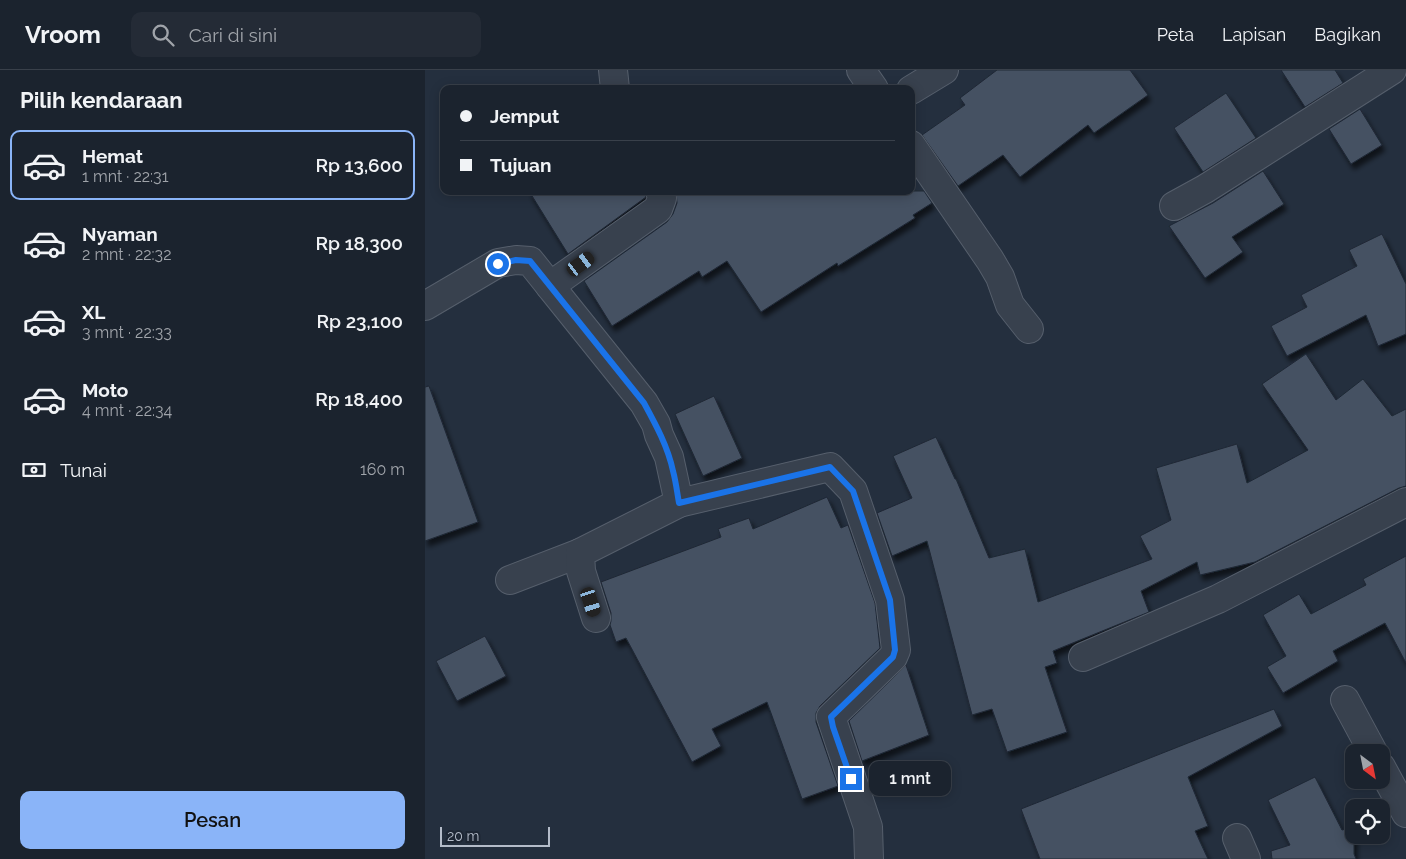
<!DOCTYPE html>
<html lang="id">
<head>
<meta charset="utf-8">
<style>
	:root { --surface:#1b232e; --page:#242b36; --text:#f1f3f6; --muted:#a0a4aa; --line:#39404a; --accent:#8ab4f8 }
	body { margin:0; font-family:Raleway,sans-serif; background:var(--page); color:var(--text); height:100vh; display:flex; flex-direction:column; font-size:19px; white-space:nowrap }
	* { box-sizing:border-box; margin:0 }
	p { font-size:16px; color:var(--muted) }
	.icon { flex:none; width:28px; height:28px; fill:none; stroke:currentColor; stroke-width:2; stroke-linecap:round; stroke-linejoin:round }
	.map { position:relative; flex:1; overflow:hidden }
	.panel { display:flex; flex-direction:column; background:var(--surface); width:425px }
	.panel>* { flex:none }
	.banner { position:absolute; left:15px; top:15px; width:475px; height:110px; border-radius:10px; box-shadow:0 2px 12px #0003,0 0 0 1px var(--line); display:grid; align-content:center; height:110px; padding:0 20px; background:var(--surface) }
	.needle { width:32px; rotate:148deg }
	.tools { position:absolute; left:920px; top:674px; display:grid; gap:10px }
	.tools a { display:grid; place-items:center; width:45px; height:45px; border-radius:10px; background:var(--surface); box-shadow:0 2px 12px #0003,0 0 0 1px var(--line); font-size:25px }
	.scale { position:absolute; left:15px; bottom:12px; width:110px; box-sizing:border-box; padding-left:5px; border:2px solid #b4bcc9; border-top:0; font-size:14px; line-height:18px; white-space:nowrap; color:#b4bcc9; -webkit-text-stroke:4px #1d2633; paint-order:stroke }
	.end { position:absolute; width:22px; height:22px; margin:-11px; border:6px solid #1a73e8; background:#fff; box-shadow:0 0 0 2px #fff }
	.from { border-radius:50% }
	.bubble { position:absolute; height:35px; border-radius:10px; background:var(--surface); box-shadow:0 2px 12px #0003,0 0 0 1px var(--line); font-size:16px; font-weight:600; line-height:35px; text-align:center }
	.car { position:absolute; width:15px; height:30px; margin:-15px -8px; border-radius:6px; box-shadow:0 0 4px 1px #0007; background:linear-gradient(#222 24%,#8ab4d8 0 40%,#222 0 76%,#8ab4d8 0 86%,#222 0) }
	.banner b { display:flex; align-items:center; gap:18px; height:48px; font-size:19px }
	.banner b+b { border-top:1px solid var(--line) }
	.banner i { width:12px; height:12px; background:var(--text) }
	ul { padding:0; list-style:none }
	li { display:flex; align-items:center; gap:15px; height:70px; margin:0 10px 8px; padding:0 10px; border:2px solid transparent; border-radius:10px }
	li div { flex:1 }
	li b { display:block; font-size:19px }
	li em { font-style:normal; font-weight:600 }
	li.active { border-color:var(--accent) }
	li>.icon { width:45px; height:45px; stroke-width:1.5 }
	h2 { padding:0 20px; font-size:22px; line-height:60px }
	.pay { display:flex; align-items:center; gap:12px; height:55px; padding:0 20px; font-size:19px }
	.pay p { margin-inline-start:auto }
	.primary-button { display:flex; gap:10px; margin-top:auto; padding:10px 20px }
	.primary-button a { flex:1; height:58px; border-radius:10px; background:var(--accent); color:#111; font-size:20px; font-weight:600; line-height:58px; text-align:center }
	header { display:flex; align-items:center; gap:30px; box-sizing:border-box; height:70px; padding:0 25px; background:var(--surface); border-bottom:1px solid var(--line) }
	header strong { font-size:24px }
	nav { display:flex; gap:28px; margin-inline-start:auto; font-size:18px }
	.search { width:350px; height:45px; background:var(--page); display:flex; align-items:center; gap:12px; box-sizing:border-box; padding:0 18px; border-radius:10px; color:var(--muted); font-size:19px }
	main { display:flex; flex:1; min-height:0 }
	.map>svg:first-child { display:block }
</style>
</head>
<body>
<header>
<strong>Vroom</strong>
<div class="search"><svg class="icon" aria-label="search" viewBox="0 0 24 24"><circle cx="10" cy="10" r="6"/><path d="M15 15l6 6"/></svg>Cari di sini</div>
<nav><a>Peta</a><a>Lapisan</a><a>Bagikan</a></nav>
</header>
<main>
<section class="panel">
<h2>Pilih kendaraan</h2>
<ul>
<li class="active"><svg class="icon" aria-label="car" viewBox="0 0 24 24"><path d="M5 17H2v-5l4-1 3-4h7l3 4 3 1v5h-3M9 17h6M6 11h13"/><circle cx="7" cy="17" r="2"/><circle cx="17" cy="17" r="2"/></svg><div><b>Hemat</b><p>1 mnt · 22:31</p></div><em>Rp 13,600</em></li>
<li><svg class="icon" aria-label="car" viewBox="0 0 24 24"><path d="M5 17H2v-5l4-1 3-4h7l3 4 3 1v5h-3M9 17h6M6 11h13"/><circle cx="7" cy="17" r="2"/><circle cx="17" cy="17" r="2"/></svg><div><b>Nyaman</b><p>2 mnt · 22:32</p></div><em>Rp 18,300</em></li>
<li><svg class="icon" aria-label="car" viewBox="0 0 24 24"><path d="M5 17H2v-5l4-1 3-4h7l3 4 3 1v5h-3M9 17h6M6 11h13"/><circle cx="7" cy="17" r="2"/><circle cx="17" cy="17" r="2"/></svg><div><b>XL</b><p>3 mnt · 22:33</p></div><em>Rp 23,100</em></li>
<li><svg class="icon" aria-label="car" viewBox="0 0 24 24"><path d="M5 17H2v-5l4-1 3-4h7l3 4 3 1v5h-3M9 17h6M6 11h13"/><circle cx="7" cy="17" r="2"/><circle cx="17" cy="17" r="2"/></svg><div><b>Moto</b><p>4 mnt · 22:34</p></div><em>Rp 18,400</em></li>
</ul>
<div class="pay"><svg class="icon" aria-label="cash" viewBox="0 0 24 24"><path d="M3 7h18v10H3z"/><circle cx="12" cy="12" r="2"/></svg>Tunai<p>160 m</p></div>
<div class="primary-button"><a>Pesan</a></div>
</section>
<div class="map">
<svg width="981" height="789" viewBox="0 0 981 789">
	<defs>
		<filter id="shadow"><feDropShadow dx="3" dy="5.5" stdDeviation="2.5" flood-color="#0009"/></filter>
	</defs>
	<rect width="100%" height="100%" fill="#242f3e"/>
	<g fill="#455162" stroke="#1f2835" filter="url(#shadow)">
		<path d="M572,0H705L723,25L669,63L663,55L595,107L578,85L533,116L497,65L540,35L535,28Z"/>
		<path d="M856,0H910L918,13L880,37Z"/>
		<path d="M801,23L831,68L778,102L749,58Z"/>
		<path d="M935,39L957,75L926,94L904,59Z"/>
		<path d="M838,101L859,134L807,167L818,182L780,208L744,156L788,133Z"/>
		<path d="M104,121H220L221,127L143,184Z"/>
		<path d="M251,121H499L507,133L488,145L490,148L413,196L412,193L336,242L302,191L277,207L274,201L187,256L159,211L242,152L248,144L252,133Z"/>
		<path d="M957,164L981,214V264L953,276L941,245L862,286L846,256L882,237L876,225L932,196L924,180Z"/>
		<path d="M881,284L911,330L938,309L967,346L981,339V416L974,418L830,492L775,505L772,492L716,521L724,542L628,581L632,593L620,597L642,662L582,682L567,639L547,645L502,471L467,486L452,443L487,428L468,386L511,367L530,409H531L564,488L600,479L613,532L727,489L715,466L746,450L731,398L812,374L822,413L883,380L837,314Z"/>
		<path d="M4,316L53,452L0,471V317Z"/>
		<path d="M289,326L317,388L278,406L250,344Z"/>
		<path d="M402,427L416,458L423,455L450,533L455,578L395,636L391,643V652L413,716L377,729L342,632L287,659L296,676L267,692L201,568L191,572L185,555L186,551V543L176,512L296,467L293,459L324,448L328,459Z"/>
		<path d="M981,486V593L960,553L908,581L913,591L858,623L842,597L861,586L838,545L874,524L886,544L941,515L938,509Z"/>
		<path d="M60,566L81,606L32,631L11,591Z"/>
		<path d="M481,595L504,665L437,691L424,651Z"/>
		<path d="M849,639L857,656L763,707L783,756L770,761L783,789H615L596,739Z"/>
		<path d="M890,707L917,760L929,757V784L931,789H847L846,781L865,775L843,730Z"/>
	</g>
	<g fill="none" stroke-linecap="round" stroke-linejoin="round">
		<defs>
			<g id="minor">
				<path d="M188,0L190,19"/>
				<path d="M436,0L449,19"/>
				<path d="M486,20L519,0"/>
				<path d="M486,75L565,190L575,207L585,235L604,259"/>
				<path d="M749,136L780,119L967,0"/>
				<path d="M125,216L219,333L231,354L234,365L244,387L254,433L405,397L428,421L465,530L471,580L468,587L406,647L443,757L444,789"/>
				<path d="M0,236L73,193L91,190L105,191L125,216L233,139L237,128L235,121"/>
				<path d="M85,510L155,483"/>
				<path d="M171,548L156,501L155,483L254,433"/>
				<path d="M658,587L793,529L981,432"/>
				<path d="M920,630L948,682"/>
				<path d="M956,697L981,743"/>
				<path d="M812,768L821,789"/>
			</g>
		</defs>
		<use href="#minor" stroke="#565f6c" stroke-width="30"/>
		<use href="#minor" stroke="#38414e" stroke-width="28"/>
	</g>
	<g fill="none" stroke-linecap="round" stroke-linejoin="round">
		<path stroke="#1a73e8" stroke-width="6" d="M73,194L91,190L105,191L219,333C231,355 243,377 248,401C251,412 252,422 254,433L405,397L428,421L465,530L470,580L468,587L406,647L408,657L426,709"/>
	</g>
</svg>
<div class="tools">
<a><svg class="needle" viewBox="-14 -14 28 28"><path d="M0-13l5 13h-10z" fill="#e53935"/><path d="M0 13l5-13h-10z" fill="#a0a4aa"/></svg></a>
<a><svg class="icon" aria-label="locate" viewBox="0 0 24 24"><circle cx="12" cy="12" r="6"/><path d="M12 2v4M12 18v4M2 12h4M18 12h4"/></svg></a>
</div>
<div class="scale">20 m</div>
<i class="end from" style="left:73px;top:194px"></i>
<i class="end" style="left:426px;top:709px"></i>
<div class="bubble" style="left:444px;top:691px;width:82px">1 mnt</div>
<i class="car" style="left:156px;top:194px;rotate:54deg"></i>
<i class="car" style="left:166px;top:532px;rotate:162deg"></i>
<div class="banner">
<b><i class="from"></i>Jemput</b>
<b><i></i>Tujuan</b>
</div>
</div>
</main>
</body>
</html>
